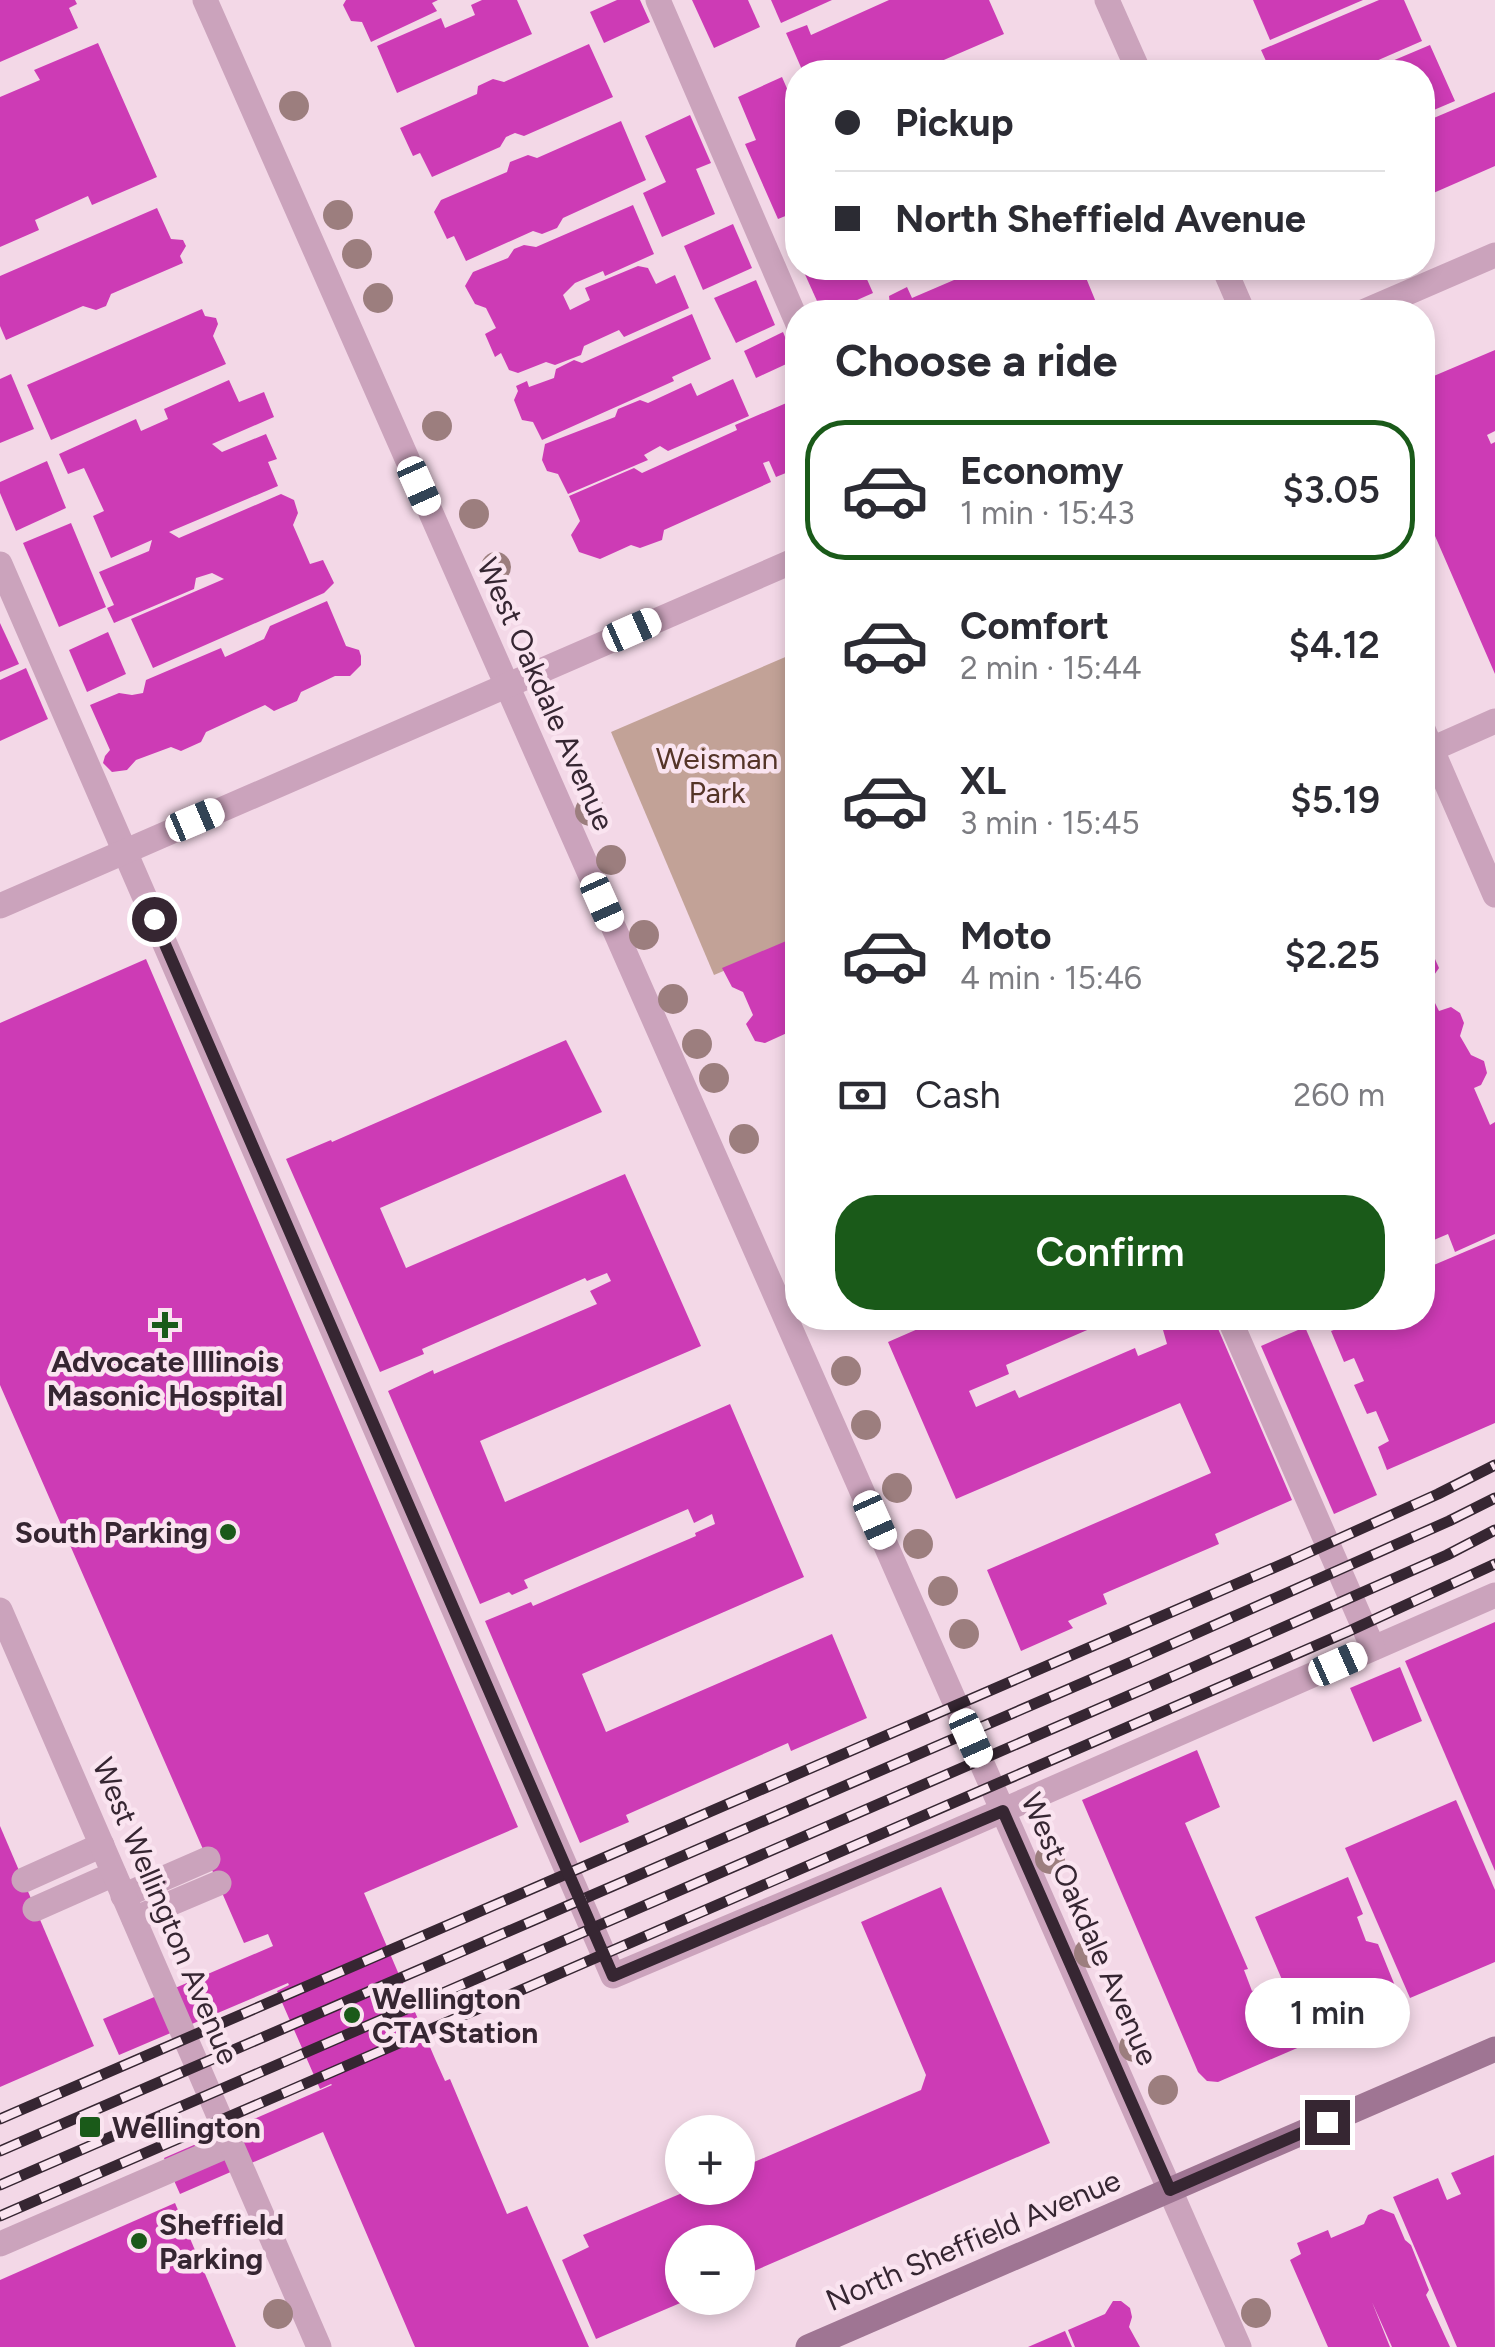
<!DOCTYPE html>
<html lang="en">
<head>
<meta charset="utf-8">
<style>
	:root { --surface:#fff; --page:#f7f7f7; --text:#2b2b33; --muted:#7c7c81; --line:#e1e1e2; --accent:#1a5a19 }
	body { margin:0; font-family:Figtree,sans-serif; background:var(--page); color:var(--text); height:100vh; display:flex; flex-direction:column; font-size:38px; white-space:nowrap }
	* { box-sizing:border-box; margin:0 }
	p { font-size:32px; color:var(--muted) }
	.icon { flex:none; width:55px; height:55px; fill:none; stroke:currentColor; stroke-width:2; stroke-linecap:round; stroke-linejoin:round }
	.map { position:relative; flex:1; overflow:hidden }
	.panel { position:absolute; left:785px; top:300px; width:650px; height:1030px; display:flex; flex-direction:column; background:var(--surface); border-radius:40px; box-shadow:0 5px 15px #0003 }
	.panel>* { flex:none }
	.top-card { position:absolute; left:785px; top:60px; width:650px; height:220px; border-radius:40px; box-shadow:0 5px 15px #0003; display:grid; align-content:center; height:220px; padding:0 50px; background:var(--surface) }
	.buttons { position:absolute; left:665px; top:2115px; display:grid; gap:20px }
	.buttons a { display:grid; place-items:center; width:90px; height:90px; border-radius:50%; background:var(--surface); box-shadow:0 5px 15px #0003; font-size:50px }
	.end { position:absolute; width:45px; height:45px; margin:-22px; border:12px solid #362632; background:#fff; box-shadow:0 0 0 5px #fff }
	.from { border-radius:50% }
	.bubble { position:absolute; height:70px; border-radius:35px; background:var(--surface); box-shadow:0 5px 15px #0003; font-size:32px; font-weight:600; line-height:70px; text-align:center }
	.car { position:absolute; width:30px; height:60px; margin:-30px -15px; border-radius:12px; box-shadow:0 0 8px 2px #0007; background:linear-gradient(#fff 24%,#345 0 40%,#fff 0 76%,#345 0 86%,#fff 0) }
	.top-card b { display:flex; align-items:center; gap:35px; height:95px; font-size:38px }
	.top-card b+b { border-top:2px solid var(--line) }
	.top-card i { width:25px; height:25px; background:var(--text) }
	ul { padding:0; list-style:none }
	li { display:flex; align-items:center; gap:30px; height:140px; margin:0 20px 15px; padding:0 30px; border:5px solid transparent; border-radius:40px }
	li div { flex:1 }
	li b { display:block; font-size:38px }
	li em { font-style:normal; font-weight:600 }
	li.on { border-color:var(--accent) }
	li>.icon { width:90px; height:90px; stroke-width:1.5 }
	h2 { padding:0 50px; font-size:45px; line-height:120px }
	.pay { display:flex; align-items:center; gap:25px; height:110px; padding:0 50px; font-size:38px }
	.pay p { margin-inline-start:auto }
	.action { display:flex; gap:20px; margin-top:auto; padding:20px 50px }
	.action a { flex:1; height:115px; border-radius:40px; background:var(--accent); color:#fff; font-size:40px; font-weight:600; line-height:115px; text-align:center }
	.map>svg:first-child { display:block }
</style>
</head>
<body>
<div class="map">
<svg width="1495" height="2347" viewBox="0 0 1495 2347">
	<rect width="100%" height="100%" fill="#f3d8e7"/>
	<path fill="#c2a297" d="M797,652V940L714,975L611,732Z"/>
	<g fill="#cd3bb5">
		<path d="M0,0H75L77,4L69,8L78,28L0,62Z"/>
		<path d="M346,0H438L432,3L437,11L371,42L362,22L351,21L343,5Z"/>
		<path d="M482,0H517L532,34L397,93L377,46L441,18L445,28L475,15L471,5Z"/>
		<path d="M617,0H640L650,22L604,43L590,12Z"/>
		<path d="M692,0H748L760,27L714,48Z"/>
		<path d="M771,0H832L781,23Z"/>
		<path d="M889,0H989L1004,34L916,72H901L898,64L878,72H803L786,33L807,25L811,35Z"/>
		<path d="M1253,0H1363L1270,40Z"/>
		<path d="M1379,0H1404L1422,41L1351,72H1271L1261,50Z"/>
		<path d="M98,43L157,177L92,205L88,196L35,220L39,230L0,247V97L40,80L34,70Z"/>
		<path d="M589,44L613,97L524,136L515,133L506,137L500,147L432,177L420,153L413,156L400,128L477,94L478,86L493,79L504,82Z"/>
		<path d="M1430,45L1455,101L1422,115V72H1366Z"/>
		<path d="M782,77L798,114V124L789,127L798,146V211L778,219L745,144L756,140L738,97Z"/>
		<path d="M1495,92V166L1422,198V123Z"/>
		<path d="M690,115L711,163L696,169L715,214L662,237L643,193L666,182L645,136Z"/>
		<path d="M621,121L646,180L563,218L557,228L542,234L533,231L466,261L454,236L447,239L434,212L441,200L507,172L510,162L528,155L537,158Z"/>
		<path d="M633,205L654,254L605,276L603,271L575,283L563,295L570,310L590,300L585,288L638,266L648,268L656,284L675,275L689,308L624,337L619,330L584,346L581,355L555,365L546,362L518,373L509,370L501,353L495,357L485,334L496,328L486,308L475,304L465,286L473,272L508,258L514,249L524,245L536,247Z"/>
		<path d="M157,208L171,239L183,240L186,246L180,256L183,263L111,294L106,306L96,310L83,306L6,340L0,326V276Z"/>
		<path d="M733,224L752,268L703,290L684,246Z"/>
		<path d="M808,268H862L873,293L830,312H822L803,270Z"/>
		<path d="M965,268H1082L1100,312H873L890,305L889,296L907,287L912,298L968,274Z"/>
		<path d="M756,280L775,325L736,343L714,298Z"/>
		<path d="M202,309L205,316L216,318L218,324L213,336L226,364L51,440L27,385Z"/>
		<path d="M692,314L711,359L672,377L674,381L542,440L533,422L522,420L514,400L518,391L516,386L527,381L529,387L554,378L556,369L574,360L582,363Z"/>
		<path d="M783,332L795,360L756,378L744,351Z"/>
		<path d="M1495,350V431L1487,435L1491,444L1495,442V674L1422,506V381Z"/>
		<path d="M11,374L34,429L0,443V379Z"/>
		<path d="M733,379L749,416L668,451L660,446L644,455L648,460L568,494L558,474L547,471L542,460L545,444L615,417L618,409L640,400L648,403L691,383L697,396Z"/>
		<path d="M229,380L239,402L264,392L274,417L212,444L222,452L266,434L277,459L268,462L278,486L169,532L179,538L281,494L294,500L298,513L293,525L310,564L323,560L334,583L324,593L153,668L131,619L224,579L212,573L196,578L194,589L114,623L107,608L114,605L99,572L149,551L152,540L111,558L93,516L104,511L84,468L68,474L59,454L136,419L141,431L168,419L164,409Z"/>
		<path d="M798,398V468L776,477L769,461L763,463L771,482L664,530L662,540L640,548L631,545L600,559L579,552L571,535L580,521L569,496L634,468L642,473L737,430L735,425Z"/>
		<path d="M47,461L66,508L16,531L0,493V482Z"/>
		<path d="M71,523L106,607L59,627L23,543Z"/>
		<path d="M327,601L346,646L359,650L361,656V665L350,676H335L301,692L297,701L274,711L265,705L206,732L201,742L181,751L171,747L136,760L127,770L112,772L103,763L105,756L110,750L90,705L119,693L132,695L143,693L146,680L221,648L225,657L264,639L270,626Z"/>
		<path d="M0,623L19,664L0,672Z"/>
		<path d="M108,632L126,674L87,692L69,650Z"/>
		<path d="M26,668L48,719L0,741V680Z"/>
		<path d="M798,936V1028L765,1043L755,1041L746,1024L753,1015L743,992L732,987L722,968Z"/>
		<path d="M1422,945L1431,950L1439,968L1432,978L1422,983Z"/>
		<path d="M146,959L518,1827L364,1893L436,2061L445,2081L450,2079L507,2214L527,2206L589,2347H415L323,2132L180,2194L164,2158L332,2085L331,2084L320,2089L277,1991L289,1985L288,1983L119,2055L103,2019L273,1946L268,1934L244,1943L0,1385V1023Z"/>
		<path d="M1431,995L1439,1011L1451,1007L1460,1013L1464,1023L1460,1036L1471,1055L1484,1061L1487,1073L1481,1085L1474,1088L1490,1125L1495,1122V1234L1455,1252L1448,1234L1422,1245V999Z"/>
		<path d="M566,1040L602,1112L380,1208L406,1268L625,1174L701,1346L480,1441L505,1502L730,1404L804,1577L582,1674L606,1732L832,1634L867,1718L791,1751L788,1743L626,1815L629,1822L580,1843L485,1621L531,1602L533,1606L696,1536L695,1533L715,1524L712,1514L694,1523L688,1509L524,1580L528,1588L512,1595L509,1592L480,1604L388,1391L433,1370L434,1374L597,1304L590,1291L611,1281L607,1273L587,1281L585,1278L422,1349L424,1354L380,1372L286,1159L331,1140L332,1142Z"/>
		<path d="M1495,1239V1423L1387,1470L1378,1447L1389,1441L1376,1411L1367,1414L1354,1385L1364,1381L1354,1358L1344,1362L1331,1331L1344,1326L1341,1318H1422V1270Z"/>
		<path d="M943,1318H1115L1006,1365L1009,1374L969,1391L976,1407L1015,1390L1019,1398L1135,1348L1138,1356L1167,1344L1163,1330L1190,1318H1200L1204,1329L1216,1324L1292,1500L1215,1534L1219,1544L1103,1594L1107,1604L1068,1621L1073,1628L1021,1651L987,1570L1211,1473L1180,1403L956,1499L888,1342Z"/>
		<path d="M1305,1327L1377,1495L1334,1514L1261,1346Z"/>
		<path d="M1495,1622V1871L1405,1661Z"/>
		<path d="M1400,1667L1422,1721L1373,1742L1350,1688Z"/>
		<path d="M1197,1750L1220,1807L1185,1823L1248,1969L1244,1970L1252,1991L1264,1987L1268,1997L1286,1989L1255,1917L1348,1877L1363,1914L1357,1917L1366,1941L1378,1944L1402,2003L1218,2082L1207,2081L1198,2072L1082,1800Z"/>
		<path d="M1456,1800L1495,1890V1962L1410,1998L1345,1848Z"/>
		<path d="M0,1826L94,2046L0,2087Z"/>
		<path d="M941,1887L1050,2143L738,2278V2242H682V2298H692L596,2339L562,2260L589,2247L583,2235L694,2188H738V2169L921,2090L926,2075L861,1922Z"/>
		<path d="M1494,2155L1495,2347H1457L1393,2197L1438,2178L1447,2200L1461,2194L1451,2173Z"/>
		<path d="M175,2203L236,2347H0V2280Z"/>
		<path d="M1381,2209L1394,2214L1405,2240L1411,2245L1429,2290L1426,2295L1450,2347H1392L1372,2302L1390,2347H1328L1290,2260L1301,2254L1297,2243L1328,2230L1331,2238L1364,2224L1368,2215Z"/>
		<path d="M1113,2301H1121L1130,2308L1132,2317L1129,2327L1140,2347H1075L1068,2330L1105,2314Z"/>
		<path d="M1065,2331L1072,2347H1028Z"/>
	</g>
	<g fill="none" stroke-linecap="round" stroke-linejoin="round">
		<g stroke="#cba3bc" stroke-width="25">
			<path d="M658,0L798,324"/>
			<path d="M0,564L613,1976L933,1841L1495,1595"/>
			<path d="M1432,749L1495,721"/>
			<path d="M1229,1318L1373,1648"/>
			<path d="M24,1880L102,1845"/>
			<path d="M123,1896L208,1859"/>
			<path d="M35,1909L114,1874"/>
			<path d="M134,1919L219,1883"/>
			<path d="M0,2244L231,2144"/>
		</g>
		<g stroke="#cba3bc" stroke-width="25">
			<path d="M205,0L1239,2347"/>
			<path d="M1107,0L1139,72"/>
			<path d="M1224,268L1243,312"/>
			<path d="M1363,312L1495,255"/>
			<path d="M1422,727L1495,895"/>
			<path d="M0,906L798,559"/>
			<path d="M0,1610L319,2347"/>
		</g>
		<path stroke="#9f7593" stroke-width="25" d="M808,2347L1495,2049"/>
		<defs>
			<g id="rail">
				<path d="M0,2119L1294,1559L1438,1494L1495,1465"/>
				<path d="M0,2151L1136,1660L1449,1521L1495,1498"/>
				<path d="M0,2185L1144,1689L1447,1555L1495,1530"/>
				<path d="M0,2216L1347,1632L1495,1564"/>
			</g>
		</defs>
		<use href="#rail" stroke="#362632" stroke-width="11"/>
		<use href="#rail" stroke="#fae4f0" stroke-width="8" stroke-dasharray="22" stroke-linecap="butt"/>
	</g>
	<g fill="#9c7e7e">
		<circle cx="294" cy="106" r="15"/>
		<circle cx="338" cy="215" r="15"/>
		<circle cx="357" cy="254" r="15"/>
		<circle cx="378" cy="298" r="15"/>
		<circle cx="437" cy="426" r="15"/>
		<circle cx="474" cy="514" r="15"/>
		<circle cx="496" cy="567" r="15"/>
		<circle cx="590" cy="811" r="15"/>
		<circle cx="611" cy="860" r="15"/>
		<circle cx="644" cy="935" r="15"/>
		<circle cx="673" cy="999" r="15"/>
		<circle cx="697" cy="1044" r="15"/>
		<circle cx="714" cy="1078" r="15"/>
		<circle cx="744" cy="1139" r="15"/>
		<circle cx="846" cy="1371" r="15"/>
		<circle cx="866" cy="1425" r="15"/>
		<circle cx="897" cy="1488" r="15"/>
		<circle cx="918" cy="1544" r="15"/>
		<circle cx="943" cy="1591" r="15"/>
		<circle cx="964" cy="1634" r="15"/>
		<circle cx="1050" cy="1859" r="15"/>
		<circle cx="1089" cy="1953" r="15"/>
		<circle cx="1134" cy="2047" r="15"/>
		<circle cx="1163" cy="2090" r="15"/>
		<circle cx="1256" cy="2313" r="15"/>
		<circle cx="278" cy="2314" r="15"/>
	</g>
	<g fill="none" stroke-linecap="round" stroke-linejoin="round">
		<path stroke="#362632" stroke-width="12" d="M154,919L613,1976L1003,1811L1170,2190L1327,2122"/>
	</g>
	<g fill="#1a5a19" stroke="#fae4f0" stroke-width="4">
		<path d="M160 1310h10v10h10v10h-10v10h-10v-10h-10v-10h10z"/>
		<circle cx="228" cy="1532" r="10"/>
		<circle cx="352" cy="2015" r="10"/>
		<rect x="78" y="2115" width="24" height="24" rx="5"/>
		<circle cx="139" cy="2241" r="10"/>
	</g>
	<g text-anchor="middle" dominant-baseline="central" stroke-width="9" stroke-linejoin="round" paint-order="stroke">
		<g font-size="30" fill="#362632" stroke="#fae4f0">
			<text transform="translate(546 694) rotate(66)">West Oakdale Avenue</text>
			<text transform="translate(166 1911) rotate(67)">West Wellington Avenue</text>
			<text transform="translate(1090 1929) rotate(66)">West Oakdale Avenue</text>
			<text transform="translate(973 2240) rotate(-23)">North Sheffield Avenue</text>
		</g>
		<g font-size="30" fill="#553528" stroke="#fae4f0">
			<text x="717" y="758">Weisman<tspan x="717" dy="34">Park</tspan></text>
		</g>
		<g font-size="30" font-weight="bold" fill="#362632" stroke="#fae4f0" text-anchor="start">
			<text x="165" y="1361" text-anchor="middle">Advocate Illinois<tspan x="165" dy="34">Masonic Hospital</tspan></text>
			<text x="208" y="1532" text-anchor="end">South Parking</text>
			<text x="372" y="1998">Wellington<tspan x="372" dy="34">CTA Station</tspan></text>
			<text x="112" y="2127">Wellington</text>
			<text x="159" y="2224">Sheffield<tspan x="159" dy="34">Parking</tspan></text>
		</g>
	</g>
</svg>
<div class="buttons">
<a>+</a>
<a>−</a>
</div>
<i class="end from" style="left:154px;top:919px"></i>
<i class="end" style="left:1327px;top:2122px"></i>
<div class="bubble" style="left:1245px;top:1978px;width:165px">1 min</div>
<i class="car" style="left:419px;top:486px;rotate:156deg"></i>
<i class="car" style="left:632px;top:630px;rotate:66deg"></i>
<i class="car" style="left:195px;top:820px;rotate:67deg"></i>
<i class="car" style="left:602px;top:902px;rotate:156deg"></i>
<i class="car" style="left:875px;top:1520px;rotate:156deg"></i>
<i class="car" style="left:1338px;top:1664px;rotate:66deg"></i>
<i class="car" style="left:971px;top:1738px;rotate:156deg"></i>
<div class="top-card">
<b><i class="from"></i>Pickup</b>
<b><i></i>North Sheffield Avenue</b>
</div>
<section class="panel">
<h2>Choose a ride</h2>
<ul>
<li class="on"><svg class="icon" aria-label="car" viewBox="0 0 24 24"><path d="M5 17H2v-5l4-1 3-4h7l3 4 3 1v5h-3M9 17h6M6 11h13"/><circle cx="7" cy="17" r="2"/><circle cx="17" cy="17" r="2"/></svg><div><b>Economy</b><p>1 min · 15:43</p></div><em>$3.05</em></li>
<li><svg class="icon" aria-label="car" viewBox="0 0 24 24"><path d="M5 17H2v-5l4-1 3-4h7l3 4 3 1v5h-3M9 17h6M6 11h13"/><circle cx="7" cy="17" r="2"/><circle cx="17" cy="17" r="2"/></svg><div><b>Comfort</b><p>2 min · 15:44</p></div><em>$4.12</em></li>
<li><svg class="icon" aria-label="car" viewBox="0 0 24 24"><path d="M5 17H2v-5l4-1 3-4h7l3 4 3 1v5h-3M9 17h6M6 11h13"/><circle cx="7" cy="17" r="2"/><circle cx="17" cy="17" r="2"/></svg><div><b>XL</b><p>3 min · 15:45</p></div><em>$5.19</em></li>
<li><svg class="icon" aria-label="car" viewBox="0 0 24 24"><path d="M5 17H2v-5l4-1 3-4h7l3 4 3 1v5h-3M9 17h6M6 11h13"/><circle cx="7" cy="17" r="2"/><circle cx="17" cy="17" r="2"/></svg><div><b>Moto</b><p>4 min · 15:46</p></div><em>$2.25</em></li>
</ul>
<div class="pay"><svg class="icon" aria-label="cash" viewBox="0 0 24 24"><path d="M3 7h18v10H3z"/><circle cx="12" cy="12" r="2"/></svg>Cash<p>260 m</p></div>
<div class="action"><a>Confirm</a></div>
</section>
</div>
</body>
</html>
